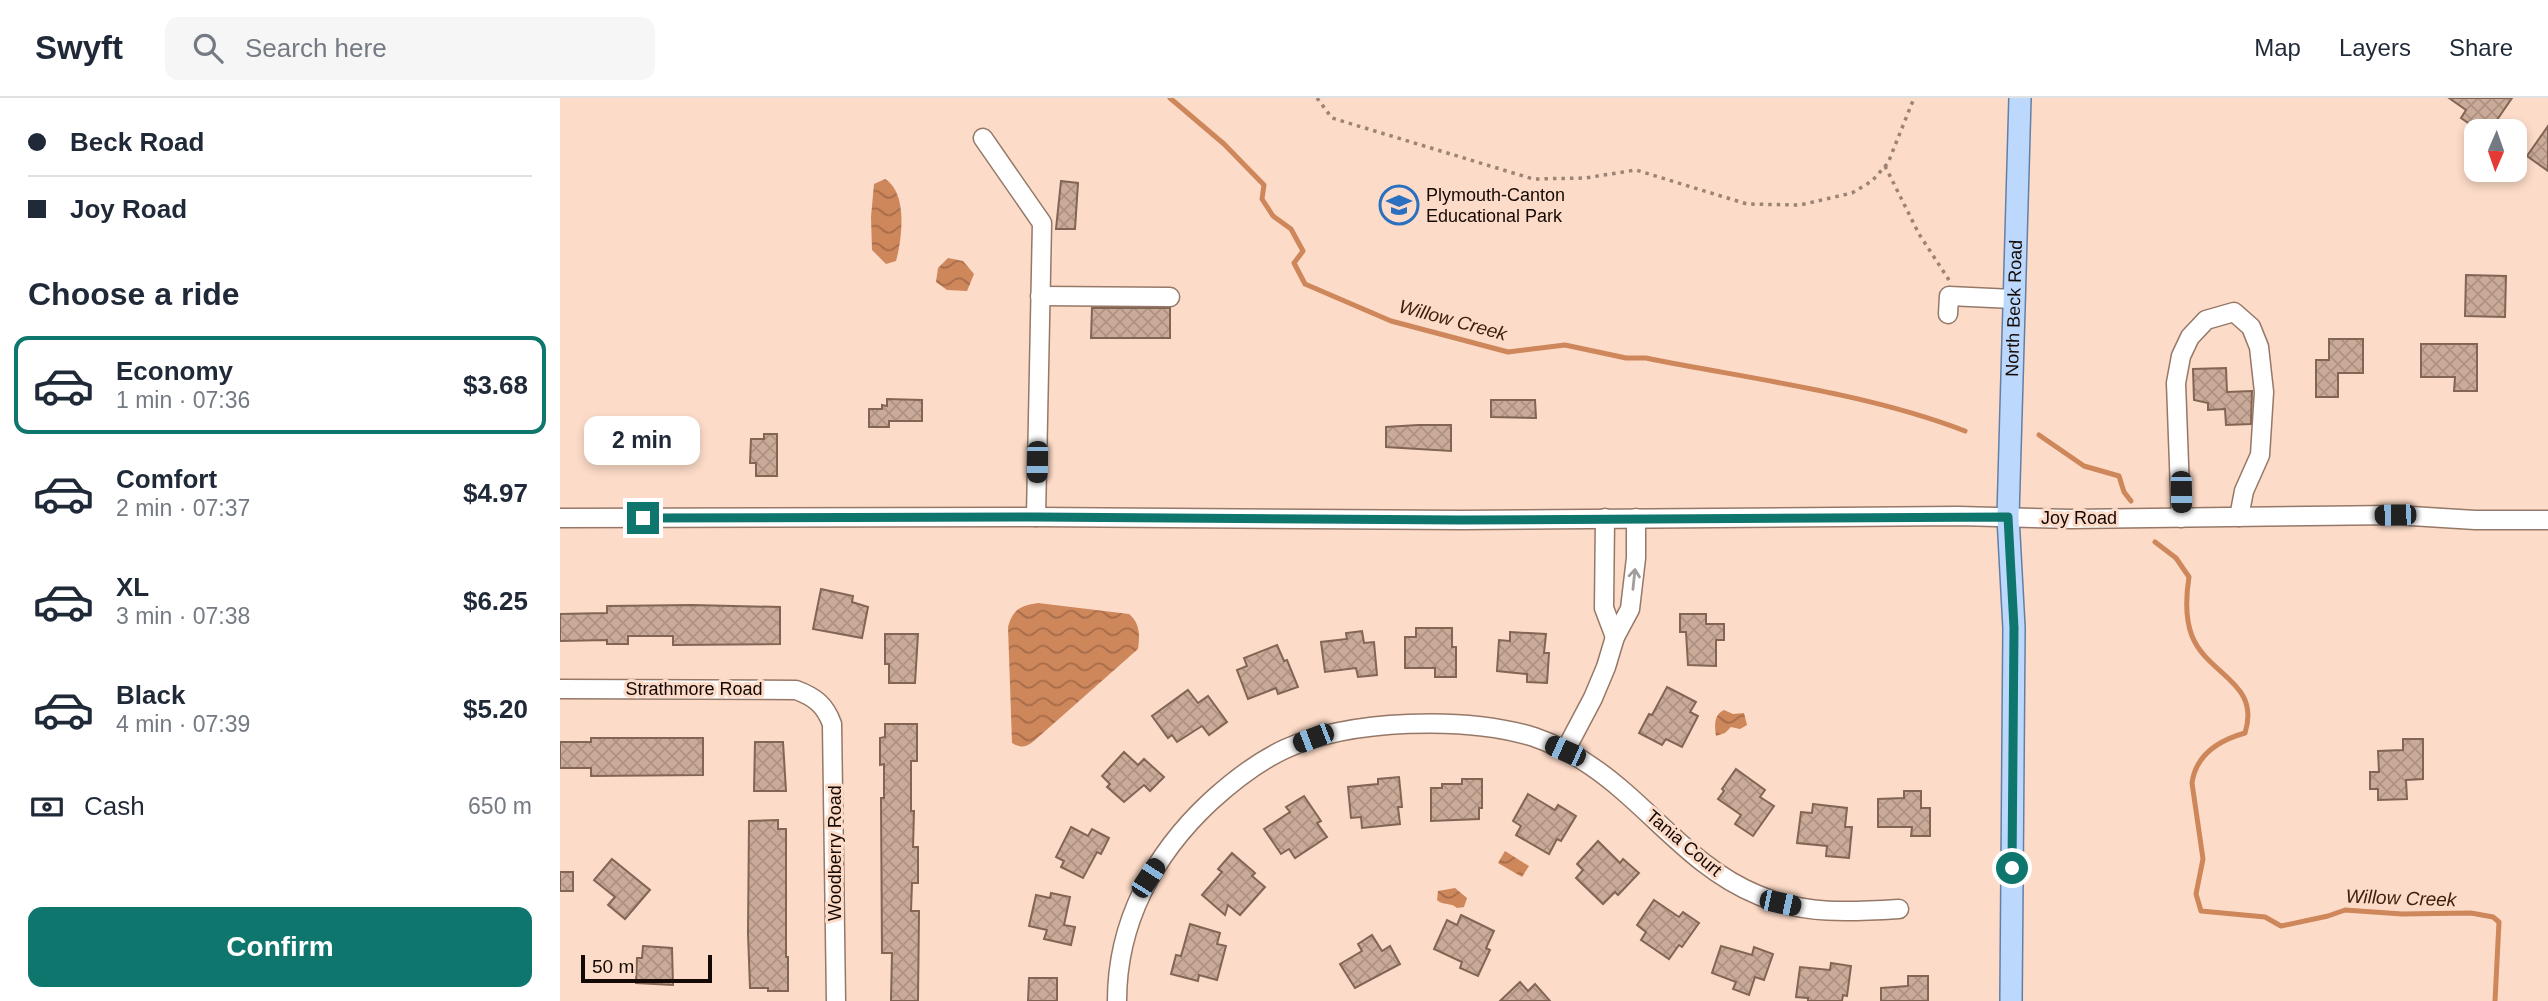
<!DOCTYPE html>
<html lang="en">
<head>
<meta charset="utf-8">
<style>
	:root { --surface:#fff; --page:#f6f6f7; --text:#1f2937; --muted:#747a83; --line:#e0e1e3; --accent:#0f766e }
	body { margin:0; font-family:Helvetica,sans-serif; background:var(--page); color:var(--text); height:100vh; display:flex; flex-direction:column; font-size:26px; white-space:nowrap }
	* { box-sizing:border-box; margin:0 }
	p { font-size:23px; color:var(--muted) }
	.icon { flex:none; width:38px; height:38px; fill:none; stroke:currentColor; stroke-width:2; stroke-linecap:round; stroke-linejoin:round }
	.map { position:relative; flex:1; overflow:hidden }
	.drawer { display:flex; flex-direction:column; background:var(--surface); width:560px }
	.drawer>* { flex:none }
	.guide { display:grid; align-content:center; height:154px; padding:0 28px; background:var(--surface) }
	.needle { width:46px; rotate:182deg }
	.fabs { position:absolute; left:1904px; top:21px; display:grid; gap:14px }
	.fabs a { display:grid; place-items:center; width:63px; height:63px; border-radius:14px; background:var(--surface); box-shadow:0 4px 10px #0003; font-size:35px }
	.scale { position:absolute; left:21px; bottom:18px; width:131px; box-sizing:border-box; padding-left:7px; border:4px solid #140904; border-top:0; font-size:19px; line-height:24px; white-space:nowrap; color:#140904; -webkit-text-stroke:5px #fcdbc8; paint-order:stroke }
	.end { position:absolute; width:32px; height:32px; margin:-16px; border:9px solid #0f766e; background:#fff; box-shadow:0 0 0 4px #fff }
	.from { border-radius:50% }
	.bubble { position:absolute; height:49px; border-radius:14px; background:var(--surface); box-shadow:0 4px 10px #0003; font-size:23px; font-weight:600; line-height:49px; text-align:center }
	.car { position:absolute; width:21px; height:42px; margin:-21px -10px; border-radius:9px; box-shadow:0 0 5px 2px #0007; background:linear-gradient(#222 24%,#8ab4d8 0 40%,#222 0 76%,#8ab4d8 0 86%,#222 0) }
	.guide b { display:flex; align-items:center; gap:24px; height:66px; font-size:26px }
	.guide b+b { border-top:2px solid var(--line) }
	.guide i { width:18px; height:18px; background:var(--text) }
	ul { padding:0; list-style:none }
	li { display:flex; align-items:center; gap:21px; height:98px; margin:0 14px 10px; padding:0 14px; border:4px solid transparent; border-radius:14px }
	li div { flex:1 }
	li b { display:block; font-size:26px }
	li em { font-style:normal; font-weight:600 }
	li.selected { border-color:var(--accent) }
	li>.icon { width:63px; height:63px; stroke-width:1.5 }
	h2 { padding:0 28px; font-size:32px; line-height:84px }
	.pay { display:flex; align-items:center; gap:18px; height:77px; padding:0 28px; font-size:26px }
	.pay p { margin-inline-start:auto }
	.button { display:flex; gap:14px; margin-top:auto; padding:14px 28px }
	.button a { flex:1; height:80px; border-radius:14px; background:var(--accent); color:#fff; font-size:28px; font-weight:600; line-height:80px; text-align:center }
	header { display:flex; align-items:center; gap:42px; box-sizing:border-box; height:98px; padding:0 35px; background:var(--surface); border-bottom:2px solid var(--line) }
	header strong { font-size:33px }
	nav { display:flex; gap:38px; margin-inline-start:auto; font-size:24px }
	.search { width:490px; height:63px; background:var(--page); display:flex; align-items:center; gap:18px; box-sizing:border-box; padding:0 24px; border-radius:14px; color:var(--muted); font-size:26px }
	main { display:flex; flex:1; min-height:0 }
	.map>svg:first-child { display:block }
</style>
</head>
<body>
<header>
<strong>Swyft</strong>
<div class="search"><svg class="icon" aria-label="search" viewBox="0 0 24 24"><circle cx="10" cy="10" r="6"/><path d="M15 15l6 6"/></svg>Search here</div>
<nav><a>Map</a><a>Layers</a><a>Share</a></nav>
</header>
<main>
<section class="drawer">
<div class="guide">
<b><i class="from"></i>Beck Road</b>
<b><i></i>Joy Road</b>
</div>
<h2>Choose a ride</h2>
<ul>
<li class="selected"><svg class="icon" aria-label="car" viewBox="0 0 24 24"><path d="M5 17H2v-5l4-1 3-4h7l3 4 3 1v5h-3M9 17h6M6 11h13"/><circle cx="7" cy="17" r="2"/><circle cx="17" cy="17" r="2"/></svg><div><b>Economy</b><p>1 min · 07:36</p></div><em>$3.68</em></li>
<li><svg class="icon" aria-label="car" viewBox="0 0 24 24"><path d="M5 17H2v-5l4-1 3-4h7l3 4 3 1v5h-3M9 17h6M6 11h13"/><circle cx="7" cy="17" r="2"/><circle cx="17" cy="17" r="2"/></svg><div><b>Comfort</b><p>2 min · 07:37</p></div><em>$4.97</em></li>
<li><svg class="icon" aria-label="car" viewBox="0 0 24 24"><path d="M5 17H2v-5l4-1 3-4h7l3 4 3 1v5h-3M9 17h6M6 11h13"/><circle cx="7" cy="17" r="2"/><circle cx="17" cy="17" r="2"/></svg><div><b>XL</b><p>3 min · 07:38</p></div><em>$6.25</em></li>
<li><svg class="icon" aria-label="car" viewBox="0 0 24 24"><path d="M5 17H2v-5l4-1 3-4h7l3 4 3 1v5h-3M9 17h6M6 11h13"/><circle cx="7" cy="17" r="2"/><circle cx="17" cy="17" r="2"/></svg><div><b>Black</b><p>4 min · 07:39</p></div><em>$5.20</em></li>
</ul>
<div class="pay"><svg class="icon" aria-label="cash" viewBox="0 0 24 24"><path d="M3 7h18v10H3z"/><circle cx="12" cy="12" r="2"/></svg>Cash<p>650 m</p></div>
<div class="button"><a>Confirm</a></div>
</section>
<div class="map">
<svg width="1988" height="903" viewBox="0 0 1988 903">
	<defs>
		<pattern id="water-waves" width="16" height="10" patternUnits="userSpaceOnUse" patternTransform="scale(1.75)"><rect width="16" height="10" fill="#ce865b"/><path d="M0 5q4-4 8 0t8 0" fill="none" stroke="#a66c49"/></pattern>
		<pattern id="building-cross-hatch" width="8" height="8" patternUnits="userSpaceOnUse" patternTransform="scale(1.75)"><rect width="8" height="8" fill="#caaa98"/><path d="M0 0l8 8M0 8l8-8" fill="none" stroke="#ad9181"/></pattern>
	</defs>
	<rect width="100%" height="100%" fill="#fcdbc8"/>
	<g fill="url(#water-waves)">
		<path d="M325,81C348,95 342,141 336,163L326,166L312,152L311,119L314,86Z"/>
		<path d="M388,160L403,163L414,176L407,193L387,192L376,184L378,170Z"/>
		<path d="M478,505L569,516C580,525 580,538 578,551L475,642C467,649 462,651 452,645L448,529C453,511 460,508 478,505Z"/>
		<path d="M1164,612L1173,616L1184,615L1187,627L1180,631L1171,629L1165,635L1156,638C1155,629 1153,617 1164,612Z"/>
		<path d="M945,753L969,768L962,779L938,765Z"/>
		<path d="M895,790L907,800L904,809L897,810C891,804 883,808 877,802L878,793Z"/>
	</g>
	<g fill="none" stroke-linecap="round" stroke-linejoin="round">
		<g stroke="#ce865b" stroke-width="5">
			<path d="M610,0L664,46L704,87L702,101L713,118L731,131L743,153L734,165L745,186L831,223L948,254L1005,247L1066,260H1086C1190,281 1307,295 1405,333"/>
			<path d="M1479,337L1524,368L1559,378L1564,394L1571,403"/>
			<path d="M1595,444L1616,460L1629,479C1626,498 1625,520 1632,538C1648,578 1701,584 1685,635C1660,642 1636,656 1632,685L1643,761L1636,796L1641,813L1705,819L1721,828L1768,818L1785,812L1842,816L1911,815L1933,819L1939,824L1935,903"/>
		</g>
	</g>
	<g fill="url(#building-cross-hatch)" stroke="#826555" stroke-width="2">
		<path d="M1889,0H1952L1930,32L1918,23L1914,29L1901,20L1906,12Z"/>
		<path d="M1988,28V73L1967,58Z"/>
		<path d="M501,83L518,85L515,131H496Z"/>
		<path d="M1906,177L1946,178L1945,219L1905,218Z"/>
		<path d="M532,210H610V240H531Z"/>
		<path d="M1769,241H1803V275H1778V299H1756V262H1769Z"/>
		<path d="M1861,246H1917V293H1894L1895,279H1861Z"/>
		<path d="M1666,270L1667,294L1692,293L1691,326L1666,327L1665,311L1648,312V305L1634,302L1633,271Z"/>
		<path d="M327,301L362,302V323H329V329H309V311H322V307L327,308Z"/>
		<path d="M931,302H975L976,320L931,319Z"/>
		<path d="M858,327H891V353L826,349V329Z"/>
		<path d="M204,336H217V378H196V365H190L191,341H204Z"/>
		<path d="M261,491L293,498L292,504L308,509L302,540L253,531Z"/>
		<path d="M132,507L220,509V546L113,547V538H68V546H47V542L0,543V516L47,515V508Z"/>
		<path d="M1120,516H1146V526H1164V542H1156V568L1128,567L1126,534H1120Z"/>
		<path d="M856,530H892V549H896V579H875V570H845V539H856Z"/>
		<path d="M802,533L804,545L814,544L817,577L798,579L796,570L765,574L761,544L787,541L786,535Z"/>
		<path d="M950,534L986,536L984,555H989L987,585L967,584V576L937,573L939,542L950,543Z"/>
		<path d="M325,536H358L355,585H329V566H325Z"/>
		<path d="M717,547L724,563L727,562L738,589L718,596L716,590L688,601L677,572L687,568L684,560Z"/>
		<path d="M1107,589L1136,604L1130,614L1138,618L1122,649L1106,641L1102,647L1079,635L1089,616L1092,617Z"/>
		<path d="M628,592L638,605L648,598L667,624L649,637L642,628L617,644L612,637L608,640L592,618Z"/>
		<path d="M325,626H357V663H351V713H354L353,749H358V785H352L351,813H359L358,903H331L332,855H322L321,700H324V666L320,667V640L325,639Z"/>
		<path d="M31,640H143V677L31,678V670H0V644H31Z"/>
		<path d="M1843,641H1863V681L1846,682L1847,701L1818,702V691H1810V674H1819L1818,653L1843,652Z"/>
		<path d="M195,644H223L226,693H194Z"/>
		<path d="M564,654L578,667L584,661L604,679L590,693L584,687L564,704L547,689L550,686L542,678Z"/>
		<path d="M1176,671L1205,692L1200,699L1214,708L1193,738L1175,726L1181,717L1158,701L1164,693L1162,691Z"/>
		<path d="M839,679L842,709H838L840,726L802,730L801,719L791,720L788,689L818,686V681Z"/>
		<path d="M902,681H922V710H919V721L871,723V690H882V686H902Z"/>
		<path d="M1344,693H1361V710H1370V738H1351L1352,729H1318V701L1344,700Z"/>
		<path d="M968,696L995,712L998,707L1016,718L1001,743L997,741L989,756L956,737L961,728L953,723Z"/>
		<path d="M744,698L761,723L757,725L767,739L735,760L729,751L721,756L704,731L730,714L726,709Z"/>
		<path d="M1253,706L1287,710L1285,729H1292L1289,760L1266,758L1267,748L1237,745L1241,714L1252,715Z"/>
		<path d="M218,722V731H226V859H228V893H208V890H190L188,835L189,723Z"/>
		<path d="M511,729L528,738L532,731L549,740L541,756L537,754L523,780L501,769L504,763L496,759Z"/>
		<path d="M1038,743L1060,765L1063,761L1079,775L1058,797L1055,794L1043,806L1016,780L1023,772L1017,766Z"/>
		<path d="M672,755L695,775L692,778L705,789L680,817L668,807L665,817L642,797L662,774L658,771Z"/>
		<path d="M52,761L90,792L65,821L48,807L55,799L34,782Z"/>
		<rect x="0" y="774" width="13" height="19"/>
		<path d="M491,795L510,799L504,827L515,829L511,847L484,841L487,832L469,828L476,797L490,800Z"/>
		<path d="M1094,802L1119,819L1123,814L1139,825L1122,849L1119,847L1109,861L1081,842L1086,834L1077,827Z"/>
		<path d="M901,817L934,833L926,850L930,852L918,878L900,870L902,864L874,851L887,822L897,827Z"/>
		<path d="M630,826L660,835L657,846L666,848L657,882L639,877L638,883L611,876L616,857L621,858Z"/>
		<path d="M812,837L822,853L830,848L840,866L795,890L780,866L802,853L798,846Z"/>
		<path d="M83,848L112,850L113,887L76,885L77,860H82Z"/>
		<path d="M1161,848L1192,857L1194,849L1213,856L1204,882L1195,879L1189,897L1173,891L1176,884L1152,875Z"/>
		<path d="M1271,865L1291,868L1287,898L1283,897L1282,903H1248V900L1236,899L1240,869L1270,872Z"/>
		<path d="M1348,878H1368V903H1321V890L1348,888Z"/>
		<path d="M469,880H497V903H468Z"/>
		<path d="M960,884L968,893L975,886L990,903H940Z"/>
	</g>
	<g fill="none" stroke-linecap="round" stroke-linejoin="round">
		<defs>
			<g id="minor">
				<path d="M423,40L482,125L476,419"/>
				<path d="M480,198L610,199"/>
				<path d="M1388,216L1389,198L1453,201"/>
				<path d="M0,420L476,419L901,422L1398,418L1511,421L1835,417L1915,422H1988"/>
				<path d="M1045,420L1044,510L1055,539"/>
				<path d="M1621,420L1616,285L1621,258L1630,239L1646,222L1674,214L1691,229L1699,249L1704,294L1700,357L1684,393L1679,419"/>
				<path d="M0,591L236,592C255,599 265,607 272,626L276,903"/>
				<path d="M1005,653L1033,600L1046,569L1055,539L1070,511L1076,460V420"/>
				<path d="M557,903C557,824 594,756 651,703C673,683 697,664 725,651C790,621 906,618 974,639C994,646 1014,656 1031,668C1090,708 1131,770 1198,797C1244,817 1291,814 1339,811"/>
			</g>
			<g id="major">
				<path id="s1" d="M1451,903L1454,530L1448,419L1460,0"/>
			</g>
		</defs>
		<use href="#minor" stroke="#957867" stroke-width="21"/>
		<use href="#major" stroke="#647fa5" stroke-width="24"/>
		<g stroke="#9b8376" stroke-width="3.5" stroke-dasharray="3.5 5" stroke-linecap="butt">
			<path d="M757,0L772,20L973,81L1025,80L1076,72L1187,106L1240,107L1292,95L1312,83L1328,65L1354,0"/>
			<path d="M1325,68L1359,136L1389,182"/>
		</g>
		<use href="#minor" stroke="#fff" stroke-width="18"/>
		<use href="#major" stroke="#bcd9fd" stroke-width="21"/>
	</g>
	<defs><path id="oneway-shaft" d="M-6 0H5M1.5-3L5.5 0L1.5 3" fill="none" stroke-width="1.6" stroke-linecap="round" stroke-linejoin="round" transform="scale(1.75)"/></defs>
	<use stroke="#a19d9b" href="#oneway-shaft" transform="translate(1074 481) rotate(-84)"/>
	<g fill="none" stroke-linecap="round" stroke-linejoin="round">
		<path stroke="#0f766e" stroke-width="9" d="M83,420L476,419L901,422L1448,419L1454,530L1452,770"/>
	</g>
	<defs>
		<symbol id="school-ring" viewBox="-11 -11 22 22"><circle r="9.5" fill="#fcdbc8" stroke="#2a6fc0" stroke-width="1.5"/><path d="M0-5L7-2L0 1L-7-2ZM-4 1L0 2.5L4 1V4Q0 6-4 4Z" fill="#2a6fc0"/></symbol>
	</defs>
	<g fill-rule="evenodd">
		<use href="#school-ring" x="817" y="85" width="44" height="44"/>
	</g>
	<g text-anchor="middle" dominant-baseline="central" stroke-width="6" stroke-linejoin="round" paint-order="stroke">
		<g font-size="18" fill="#140904" stroke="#fcdbc8" text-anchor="start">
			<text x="866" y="97">Plymouth-Canton<tspan x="866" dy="21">Educational Park</tspan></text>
		</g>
		<g font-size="18" fill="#140904" stroke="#fcdbc8">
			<text stroke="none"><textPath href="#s1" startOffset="693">North Beck Road</textPath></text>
			<text x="1519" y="420">Joy Road</text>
			<text x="134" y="591">Strathmore Road</text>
			<text transform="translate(1124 745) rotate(40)">Tania Court</text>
			<text transform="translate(275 755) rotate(-90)">Woodberry Road</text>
		</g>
		<g font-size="19" font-style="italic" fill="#3e200e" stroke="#fcdbc8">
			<text transform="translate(893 222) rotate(15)">Willow Creek</text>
			<text transform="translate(1841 800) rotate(2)">Willow Creek</text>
		</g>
	</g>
</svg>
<div class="fabs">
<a><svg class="needle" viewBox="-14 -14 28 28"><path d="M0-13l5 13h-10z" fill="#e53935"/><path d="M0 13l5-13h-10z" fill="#747a83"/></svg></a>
</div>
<div class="scale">50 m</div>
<i class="end from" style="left:1452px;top:770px"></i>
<i class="end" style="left:83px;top:420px"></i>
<div class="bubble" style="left:24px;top:318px;width:116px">2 min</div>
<i class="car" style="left:477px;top:364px;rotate:181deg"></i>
<i class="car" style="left:1621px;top:394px;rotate:179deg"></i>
<i class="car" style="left:1835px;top:417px;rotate:269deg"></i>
<i class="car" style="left:753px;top:640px;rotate:249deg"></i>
<i class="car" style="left:1005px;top:653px;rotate:294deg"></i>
<i class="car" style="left:588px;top:780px;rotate:33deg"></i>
<i class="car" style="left:1220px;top:805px;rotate:102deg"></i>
</div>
</main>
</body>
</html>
